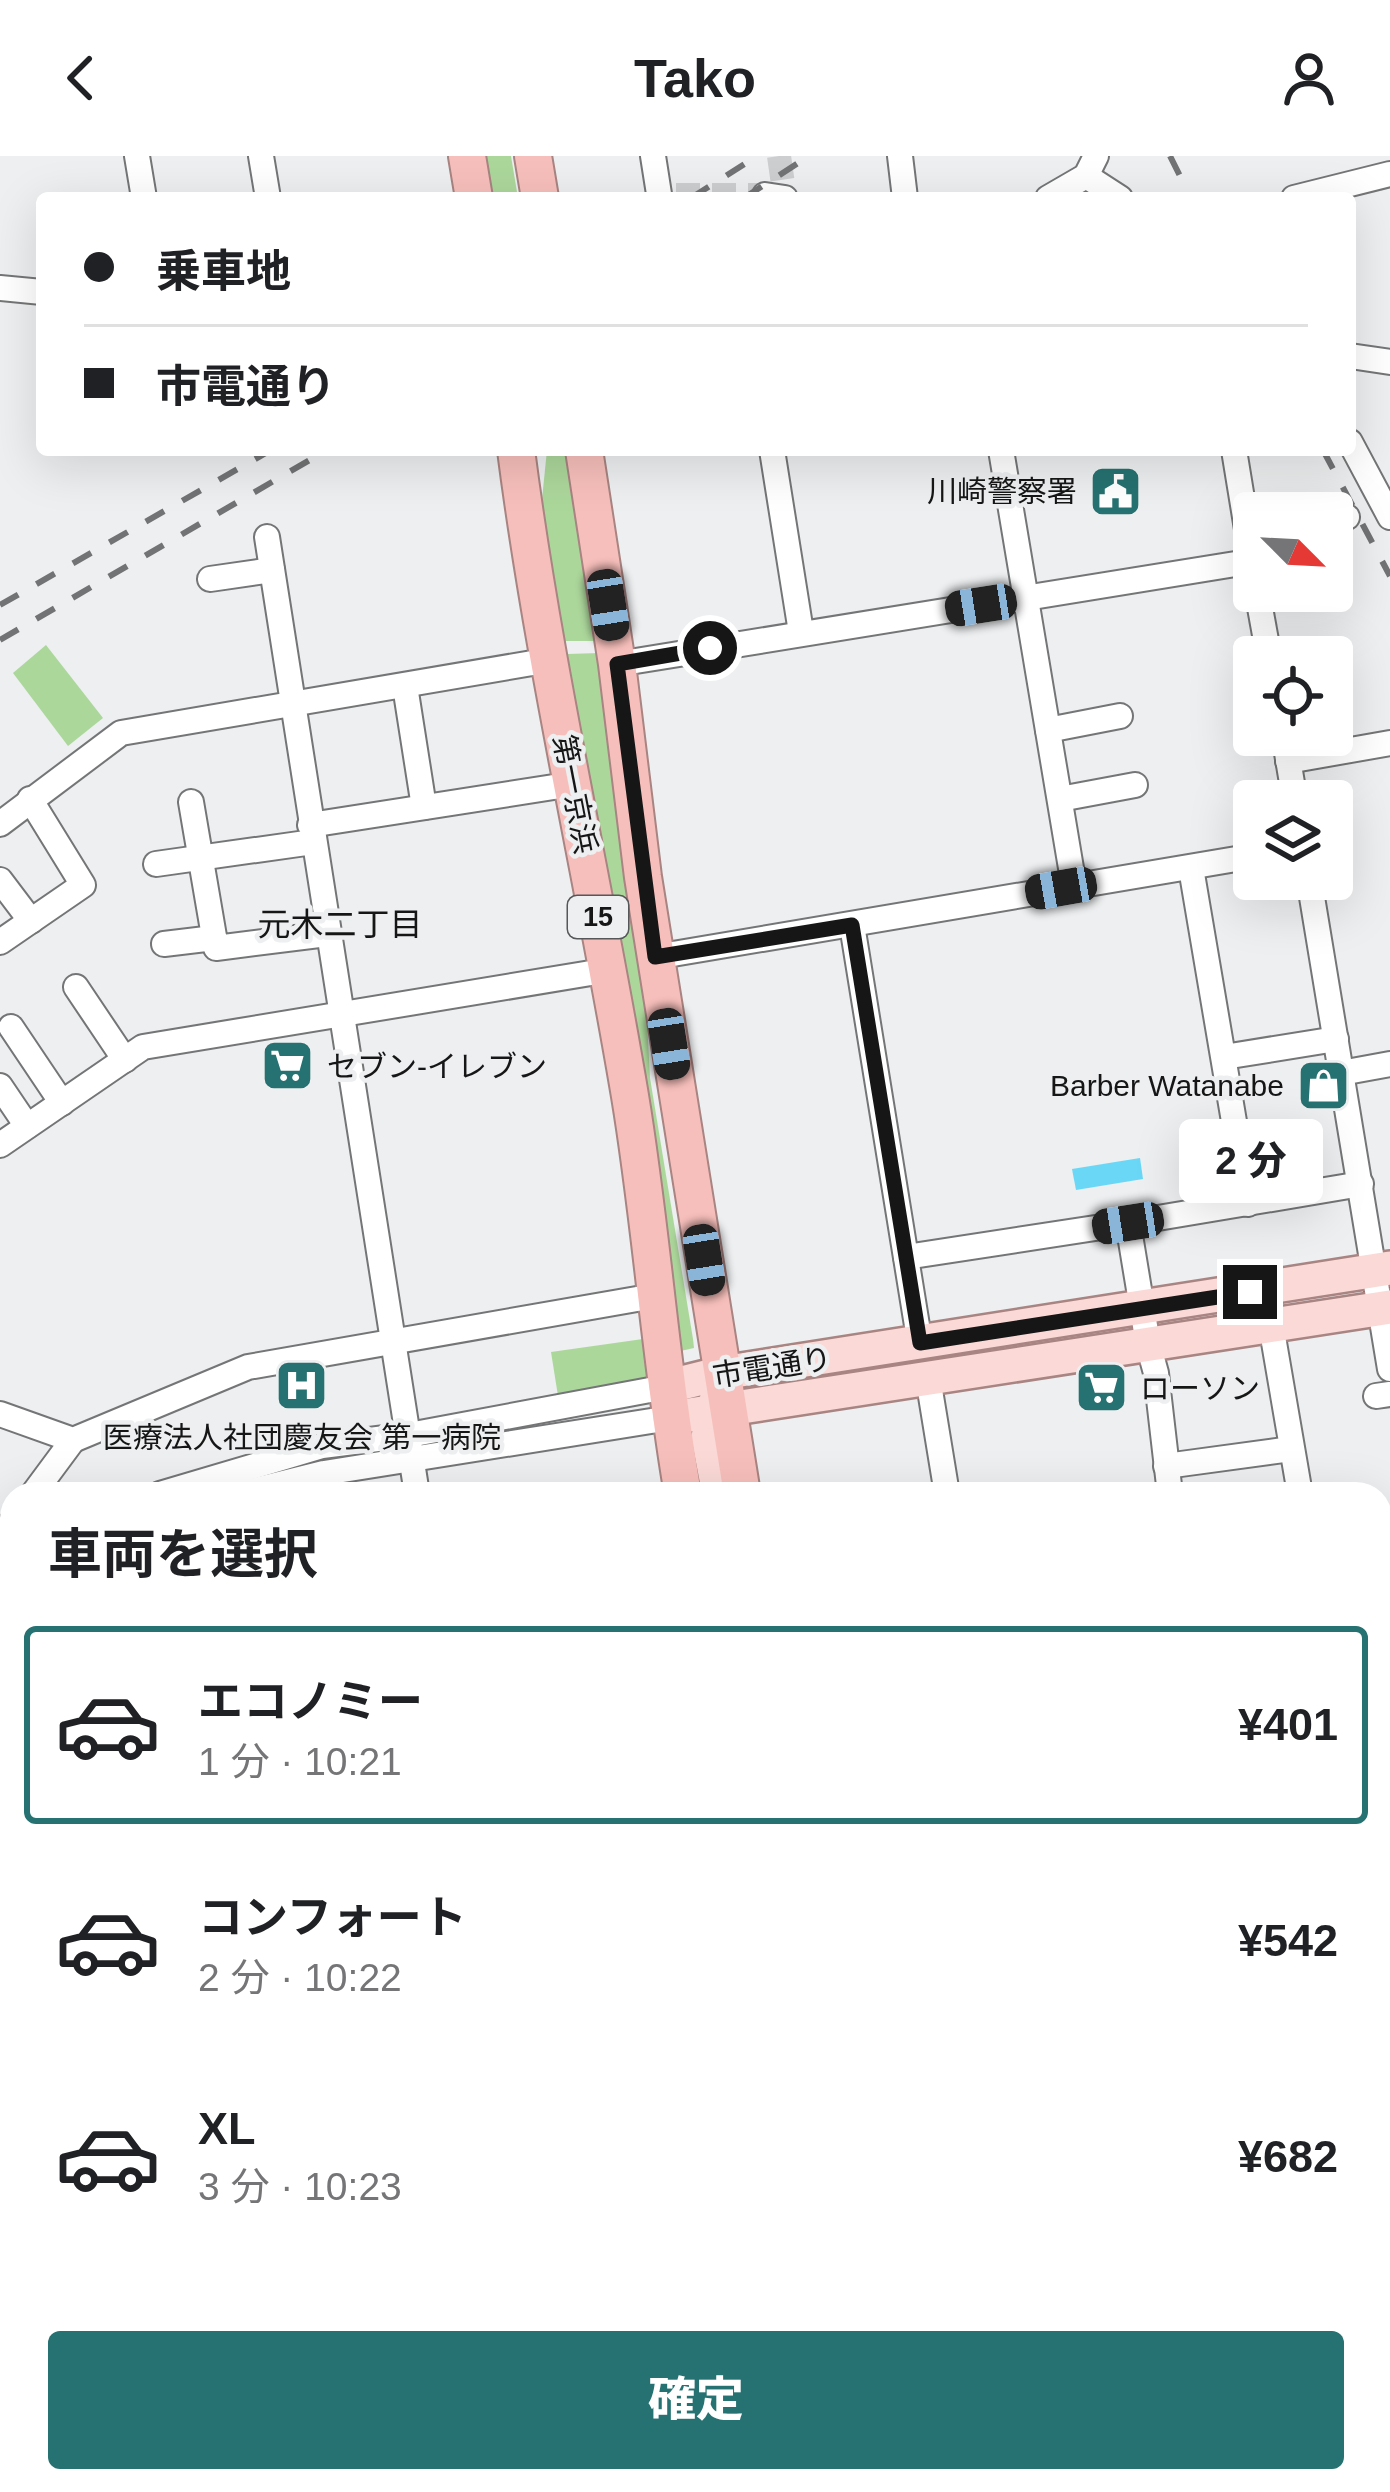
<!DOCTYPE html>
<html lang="ja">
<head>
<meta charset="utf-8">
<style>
	:root { --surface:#fff; --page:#f2f2f2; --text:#202124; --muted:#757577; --line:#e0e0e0; --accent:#267171 }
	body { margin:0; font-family:Helvetica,"Noto Sans JP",sans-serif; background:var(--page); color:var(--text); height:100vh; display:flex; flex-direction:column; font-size:45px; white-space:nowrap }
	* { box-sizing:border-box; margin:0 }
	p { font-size:39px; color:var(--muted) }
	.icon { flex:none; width:66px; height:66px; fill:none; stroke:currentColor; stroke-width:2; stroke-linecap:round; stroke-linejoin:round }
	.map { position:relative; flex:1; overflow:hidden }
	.sheet { position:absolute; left:0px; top:1326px; width:1392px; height:1011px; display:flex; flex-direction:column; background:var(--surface); border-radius:36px 36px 0 0; box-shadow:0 12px 48px #0002 }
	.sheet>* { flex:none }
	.banner { position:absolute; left:36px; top:36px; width:1320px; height:264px; border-radius:12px; box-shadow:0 12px 48px #0002; display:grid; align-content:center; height:264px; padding:0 48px; background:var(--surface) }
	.needle { width:78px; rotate:114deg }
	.tools { position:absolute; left:1233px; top:336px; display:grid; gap:24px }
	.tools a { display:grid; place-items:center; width:120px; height:120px; border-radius:12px; background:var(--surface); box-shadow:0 12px 48px #0002; font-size:60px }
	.end { position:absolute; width:54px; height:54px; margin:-27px; border:15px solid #161617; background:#fff; box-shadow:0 0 0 6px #fff }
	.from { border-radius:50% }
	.bubble { position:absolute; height:84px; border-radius:12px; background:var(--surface); box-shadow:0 12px 48px #0002; font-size:39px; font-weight:800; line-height:84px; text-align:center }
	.car { position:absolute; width:36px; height:72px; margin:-36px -18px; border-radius:15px; box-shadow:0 0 9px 3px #0007; background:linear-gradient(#222 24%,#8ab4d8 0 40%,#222 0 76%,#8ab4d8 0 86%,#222 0) }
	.banner b { display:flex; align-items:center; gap:42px; height:114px; font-size:45px }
	.banner b+b { border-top:3px solid var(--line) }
	.banner i { width:30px; height:30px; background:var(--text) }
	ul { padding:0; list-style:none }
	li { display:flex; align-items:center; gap:36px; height:198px; margin:0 24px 18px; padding:0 24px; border:6px solid transparent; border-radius:12px }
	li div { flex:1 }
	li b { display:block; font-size:45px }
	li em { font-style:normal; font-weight:800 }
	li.selected { border-color:var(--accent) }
	li>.icon { width:108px; height:108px; stroke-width:1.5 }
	h2 { padding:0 48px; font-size:54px; line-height:144px }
	.action { display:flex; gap:24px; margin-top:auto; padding:24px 48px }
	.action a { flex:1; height:138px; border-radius:12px; background:var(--accent); color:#fff; font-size:48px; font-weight:800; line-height:138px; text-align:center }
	header { display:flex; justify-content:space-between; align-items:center; height:156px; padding:0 48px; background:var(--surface); font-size:54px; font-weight:800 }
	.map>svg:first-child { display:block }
</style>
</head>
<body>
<header><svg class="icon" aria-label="back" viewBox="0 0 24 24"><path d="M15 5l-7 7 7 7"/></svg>Tako<svg class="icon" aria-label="person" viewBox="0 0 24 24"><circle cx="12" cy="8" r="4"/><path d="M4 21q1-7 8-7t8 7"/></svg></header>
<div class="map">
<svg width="1390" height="2336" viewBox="0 0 1390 2336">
	<rect width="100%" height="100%" fill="#edeff0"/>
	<g fill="#acd79b">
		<path d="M484,0H511L518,42H491Z"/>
		<path d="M547,294H568L598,485H564L541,353Z"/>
		<path d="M46,489L103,562L68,590L13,517Z"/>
		<path d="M600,497L646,844L650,922L693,1183L694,1192L676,1196L614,751L567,498Z"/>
		<path d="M643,1183L649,1227L558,1240L551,1196Z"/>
		<path d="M266,2325H407V2326L348,2336H268Z"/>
	</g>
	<path fill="#6bd7f7" d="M1140,1002L1143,1023L1076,1034L1072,1013Z"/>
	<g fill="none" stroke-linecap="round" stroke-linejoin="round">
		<g stroke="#cdcecf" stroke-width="24" stroke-dasharray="24 12" stroke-linecap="butt">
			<path d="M779,0L783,28"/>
			<path d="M676,39H765"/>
		</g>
		<defs>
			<g id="minor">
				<path d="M137,0L144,42"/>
				<path d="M261,0L268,42"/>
				<path d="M653,0L659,38"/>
				<path d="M900,0L905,42"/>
				<path d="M1086,20L1120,42"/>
				<path d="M765,39L785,42"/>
				<path d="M1048,42L1086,20L1096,0"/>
				<path d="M1294,42L1390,18"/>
				<path d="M0,132L42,136"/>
				<path d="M1350,200L1390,206"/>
				<path d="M1350,286L1390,361"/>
				<path d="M772,294L801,476"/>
				<path d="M1001,294L1074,730"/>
				<path d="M1234,294L1254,416"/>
				<path d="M1332,370L1347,361"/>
				<path d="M267,381L417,1338"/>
				<path d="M210,423L272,414"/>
				<path d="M1257,435L1269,501"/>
				<path d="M617,508L1254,405"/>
				<path d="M405,530L424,651"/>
				<path d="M1048,574L1120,560"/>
				<path d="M1284,579L1295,645"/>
				<path d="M1288,605L1390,587"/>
				<path d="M1060,643L1135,629"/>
				<path d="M191,646L216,792L327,778"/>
				<path d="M0,668L121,577L550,504"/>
				<path d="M310,669L573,628"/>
				<path d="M156,708L313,686"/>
				<path d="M1191,712L1248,1048"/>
				<path d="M1309,723L1390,1213"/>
				<path d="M0,724L31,765"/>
				<path d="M852,769L920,1188"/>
				<path d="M0,786L83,729L30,643"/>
				<path d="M164,788L214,782"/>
				<path d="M655,801L1254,700"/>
				<path d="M76,831L125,904"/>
				<path d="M11,871L62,947"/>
				<path d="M1224,901L1336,883"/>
				<path d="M1341,917L1390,908"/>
				<path d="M0,930L27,970"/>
				<path d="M0,989L143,891L609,814"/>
				<path d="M1128,1067L1361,1028"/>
				<path d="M906,1101L1128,1067L1148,1188L1156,1217L1170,1338"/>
				<path d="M1271,1169L1300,1338"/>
				<path d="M928,1222L947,1338"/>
				<path d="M1376,1240L1390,1238"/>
				<path d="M0,1258L73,1284L248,1211L654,1140"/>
				<path d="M1166,1310L1291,1293"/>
				<path d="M33,1338L73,1284"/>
				<path d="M160,1338L322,1290L409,1279L666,1231"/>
				<path d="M239,1338L324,1317L670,1262"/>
				<path d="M1380,1374L1390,1372"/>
				<path d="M0,1383L12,1366"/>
				<path d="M0,1404L12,1398"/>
				<path d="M0,1430L12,1424"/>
				<path d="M0,1460V1479"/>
				<path d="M0,1681L12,1685"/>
				<path d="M1380,1733L1390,1732"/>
				<path d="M0,1759L12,1764"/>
				<path d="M0,1914L12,1885"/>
				<path d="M1380,1982L1390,2073"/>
				<path d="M0,2117L12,2124"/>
				<path d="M0,2243L12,2233"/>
				<path d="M91,2325L93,2336"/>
				<path d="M248,2325L250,2336"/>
				<path d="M415,2325L417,2336"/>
				<path d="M499,2325L501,2336"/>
				<path d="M578,2325L580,2336"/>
				<path d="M694,2325L696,2336"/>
				<path d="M1083,2325L1084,2336"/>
				<path d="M1213,2325L1214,2336"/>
				<path d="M1330,2325L1331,2336"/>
				<path d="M23,2336L28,2325"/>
			</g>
			<g id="major">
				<path d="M666,1231L722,1217L1390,1112"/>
				<path d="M718,1236L708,1281L719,1338"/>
				<path d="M670,1262L1390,1151"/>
			</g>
			<g id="highway">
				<path d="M467,0L474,42"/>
				<path d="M533,0L540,42"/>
				<path d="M516,294C544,511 594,725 630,940C652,1072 660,1206 683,1338"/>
				<path d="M584,294L617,508L643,721L742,1338"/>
				<path d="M852,2325L854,2336"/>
				<path d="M902,2325L904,2336"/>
			</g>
		</defs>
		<use href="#minor" stroke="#747576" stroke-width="28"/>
		<use href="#major" stroke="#a88482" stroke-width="38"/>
		<use href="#highway" stroke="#a88482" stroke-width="40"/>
		<use href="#minor" stroke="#fff" stroke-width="24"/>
		<use href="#major" stroke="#fad9d6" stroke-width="33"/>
		<use href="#highway" stroke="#f7bfbb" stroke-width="36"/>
		<g stroke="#727374" stroke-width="6" stroke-dasharray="21 21" stroke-linecap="butt">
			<path d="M1170,0L1191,42"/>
			<path d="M691,42L757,0"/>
			<path d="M744,42L809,0"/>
			<path d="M1323,294L1390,420"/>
			<path d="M0,449L271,294"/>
			<path d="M0,484L327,294"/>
		</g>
	</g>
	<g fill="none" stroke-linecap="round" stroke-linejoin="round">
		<path stroke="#161617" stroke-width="15" d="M710,492L617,508L655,801L852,769L920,1187L1250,1136"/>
	</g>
	<defs>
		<symbol id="civic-square" viewBox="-11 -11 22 22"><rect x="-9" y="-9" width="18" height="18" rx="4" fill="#267171" stroke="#edeff0"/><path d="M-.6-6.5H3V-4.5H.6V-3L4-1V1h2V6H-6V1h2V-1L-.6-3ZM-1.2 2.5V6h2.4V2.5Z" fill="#fff"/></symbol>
		<symbol id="supermarket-square" viewBox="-11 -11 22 22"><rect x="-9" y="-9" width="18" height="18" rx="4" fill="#267171" stroke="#edeff0"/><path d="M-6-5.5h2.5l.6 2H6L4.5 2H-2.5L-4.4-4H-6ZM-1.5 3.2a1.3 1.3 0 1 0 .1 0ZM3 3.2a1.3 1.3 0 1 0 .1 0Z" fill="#fff"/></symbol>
		<symbol id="shop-square" viewBox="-11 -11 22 22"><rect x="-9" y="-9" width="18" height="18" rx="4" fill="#267171" stroke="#edeff0"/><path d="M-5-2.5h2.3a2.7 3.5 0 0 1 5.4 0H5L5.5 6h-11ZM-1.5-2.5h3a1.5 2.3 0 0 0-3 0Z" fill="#fff"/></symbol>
		<symbol id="hospital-square" viewBox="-11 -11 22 22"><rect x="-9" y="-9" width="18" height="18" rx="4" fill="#267171" stroke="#edeff0"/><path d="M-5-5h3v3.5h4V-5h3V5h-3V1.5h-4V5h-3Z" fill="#fff"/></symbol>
	</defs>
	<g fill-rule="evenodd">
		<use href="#civic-square" x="1086" y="306" width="59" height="59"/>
		<use href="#supermarket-square" x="258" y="880" width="59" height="59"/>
		<use href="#shop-square" x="1294" y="900" width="59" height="59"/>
		<use href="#hospital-square" x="272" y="1200" width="59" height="59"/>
		<use href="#supermarket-square" x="1072" y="1202" width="59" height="59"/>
	</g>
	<g text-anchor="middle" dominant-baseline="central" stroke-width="9" stroke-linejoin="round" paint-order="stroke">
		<rect fill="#edeff0" stroke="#565758" stroke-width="3" x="568" y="740" width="60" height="42" rx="9"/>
		<g font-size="27" font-weight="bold" fill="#161617">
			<text x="598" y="761">15</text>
		</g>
		<g font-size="30" fill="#161617" stroke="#edeff0" text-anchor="end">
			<text x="1077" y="335">川崎警察署</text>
			<text x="327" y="910" text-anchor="start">セブン-イレブン</text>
			<text x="1284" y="929">Barber Watanabe</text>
			<text x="1140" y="1232" text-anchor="start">ローソン</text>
			<text x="302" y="1281" text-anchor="middle">医療法人社団慶友会 第一病院</text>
		</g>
		<g font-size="30" fill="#161617" stroke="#edeff0">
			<text transform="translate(575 638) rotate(79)">第一京浜</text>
			<text transform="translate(772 1211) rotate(-9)">市電通り</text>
		</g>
		<g font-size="33" fill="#161617" stroke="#edeff0">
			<text x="340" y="768">元木二丁目</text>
		</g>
	</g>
</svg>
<div class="tools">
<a><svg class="needle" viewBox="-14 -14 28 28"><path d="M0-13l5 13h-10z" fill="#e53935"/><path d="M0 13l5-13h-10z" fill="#757577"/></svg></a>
<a><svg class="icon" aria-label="locate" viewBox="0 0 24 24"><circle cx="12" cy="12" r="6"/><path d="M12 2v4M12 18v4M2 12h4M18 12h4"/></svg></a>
<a><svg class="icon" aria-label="layers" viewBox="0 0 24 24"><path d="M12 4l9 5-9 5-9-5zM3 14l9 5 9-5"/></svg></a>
</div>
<i class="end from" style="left:710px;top:492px"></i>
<i class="end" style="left:1250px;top:1136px"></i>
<div class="bubble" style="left:1179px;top:963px;width:144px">2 分</div>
<i class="car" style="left:608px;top:449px;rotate:171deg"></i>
<i class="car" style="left:981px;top:449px;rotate:261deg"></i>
<i class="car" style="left:1061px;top:732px;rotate:260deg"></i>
<i class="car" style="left:669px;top:888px;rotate:171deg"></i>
<i class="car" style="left:1128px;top:1067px;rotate:261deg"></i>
<i class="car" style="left:704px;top:1104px;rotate:171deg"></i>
<div class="banner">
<b><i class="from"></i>乗車地</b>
<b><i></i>市電通り</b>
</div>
<section class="sheet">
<h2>車両を選択</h2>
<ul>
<li class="selected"><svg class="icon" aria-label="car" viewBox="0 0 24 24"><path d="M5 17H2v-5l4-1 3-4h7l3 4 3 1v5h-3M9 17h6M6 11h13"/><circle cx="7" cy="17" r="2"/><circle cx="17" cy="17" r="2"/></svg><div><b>エコノミー</b><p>1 分 · 10:21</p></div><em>¥401</em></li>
<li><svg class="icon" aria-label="car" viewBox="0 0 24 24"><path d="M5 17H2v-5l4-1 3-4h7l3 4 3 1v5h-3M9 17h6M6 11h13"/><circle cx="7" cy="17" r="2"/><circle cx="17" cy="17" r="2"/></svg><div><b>コンフォート</b><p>2 分 · 10:22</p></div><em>¥542</em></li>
<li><svg class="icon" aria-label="car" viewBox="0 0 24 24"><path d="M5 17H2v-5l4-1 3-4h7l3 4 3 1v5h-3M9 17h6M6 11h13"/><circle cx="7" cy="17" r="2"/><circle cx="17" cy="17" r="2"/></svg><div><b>XL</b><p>3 分 · 10:23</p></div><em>¥682</em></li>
</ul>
<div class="action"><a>確定</a></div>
</section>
</div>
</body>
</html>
